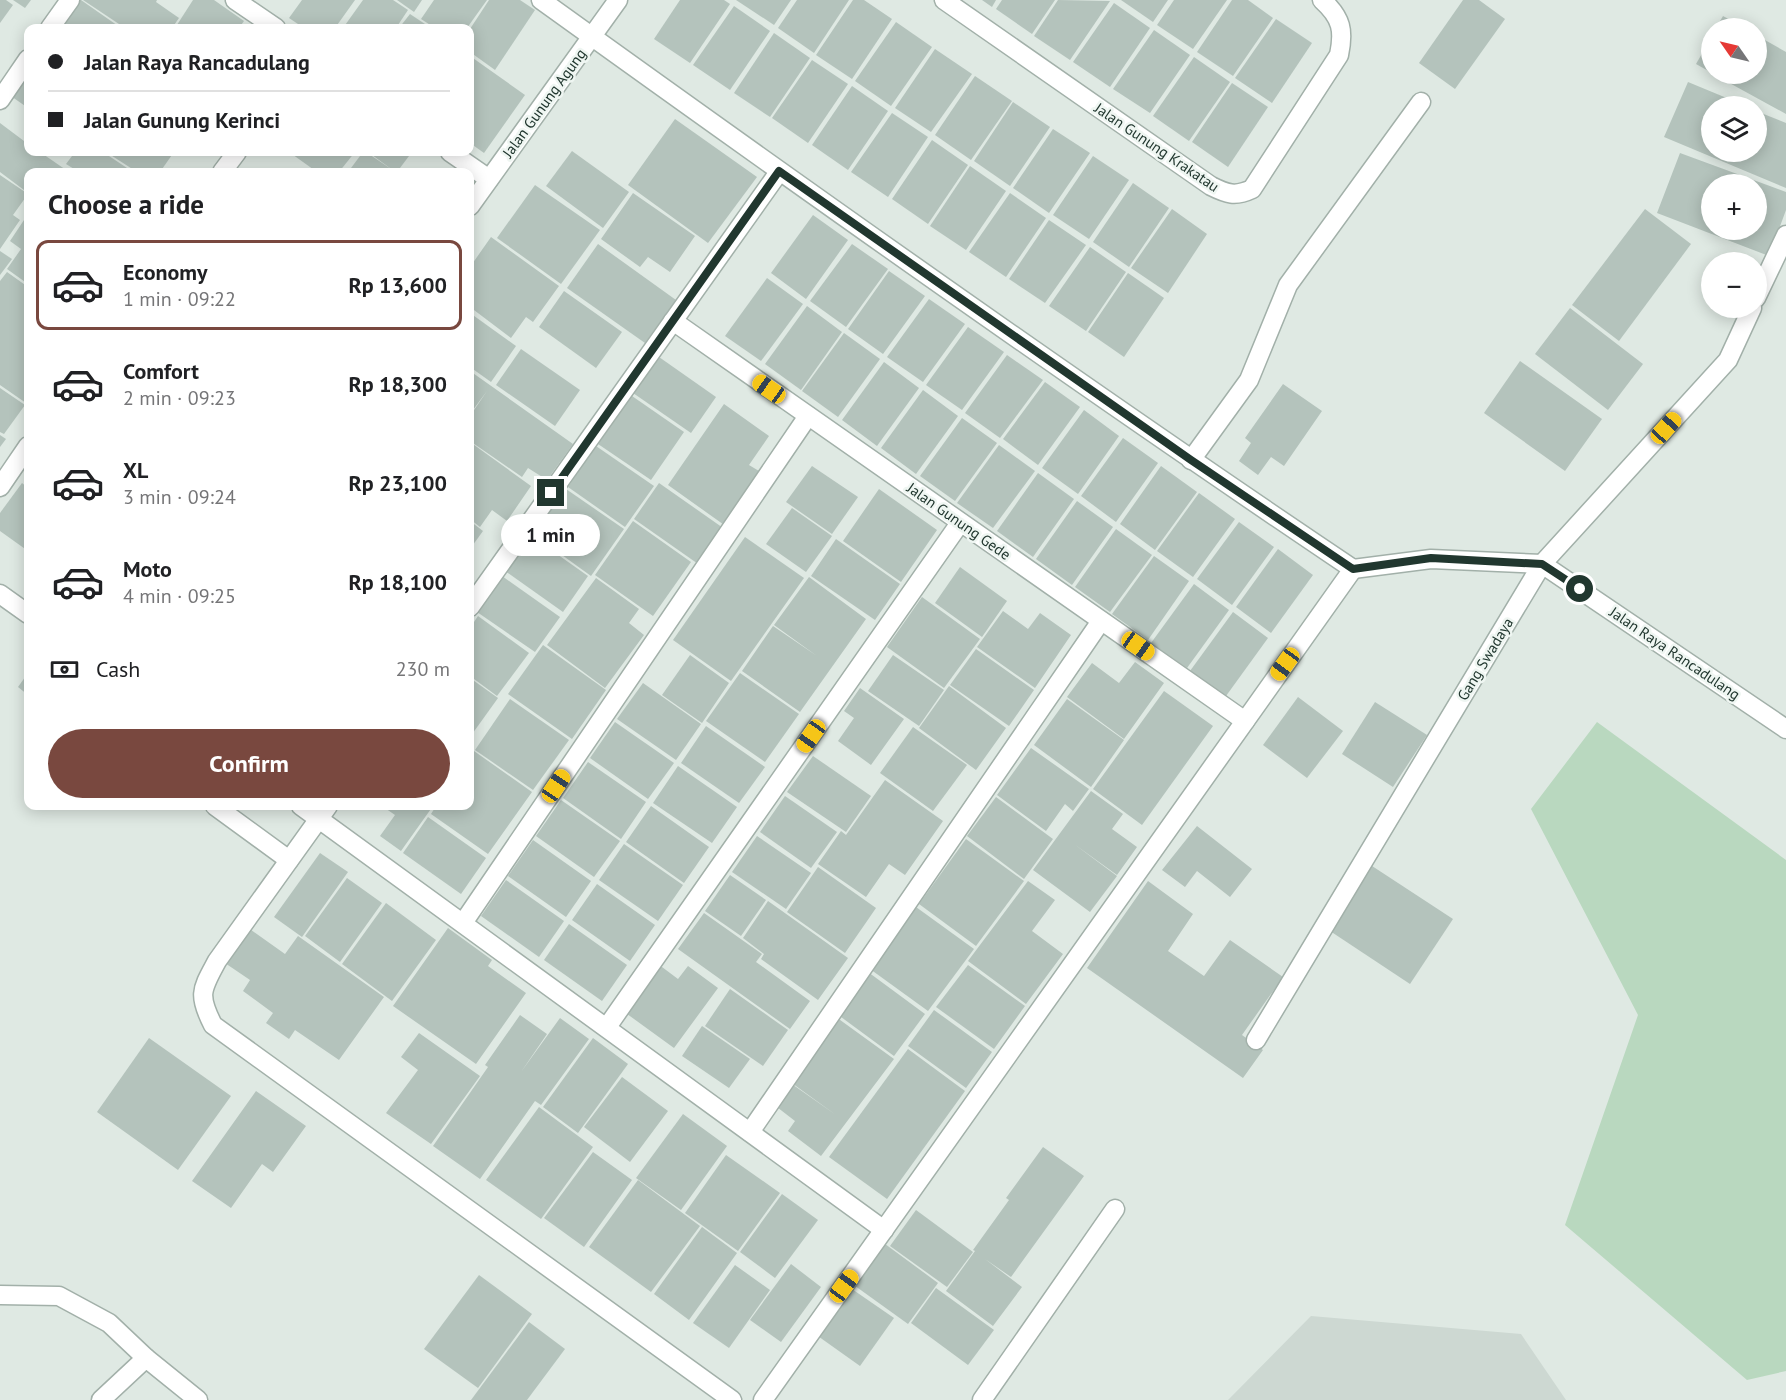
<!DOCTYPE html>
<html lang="en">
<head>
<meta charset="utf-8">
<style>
	:root { --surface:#fff; --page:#f6f6f6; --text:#202124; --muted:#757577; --line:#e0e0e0; --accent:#79483f }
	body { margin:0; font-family:"PT Sans",sans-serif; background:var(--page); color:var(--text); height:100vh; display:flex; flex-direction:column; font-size:22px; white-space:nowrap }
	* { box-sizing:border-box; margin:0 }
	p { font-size:20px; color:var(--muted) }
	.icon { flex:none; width:33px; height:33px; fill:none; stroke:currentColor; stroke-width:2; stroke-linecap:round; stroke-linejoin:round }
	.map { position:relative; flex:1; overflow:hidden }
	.sheet { position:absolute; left:24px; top:168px; width:450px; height:642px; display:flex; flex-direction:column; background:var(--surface); border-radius:12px; box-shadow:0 3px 15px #0003 }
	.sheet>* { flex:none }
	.banner { position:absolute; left:24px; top:24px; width:450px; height:132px; border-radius:12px; box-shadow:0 3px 15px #0003; display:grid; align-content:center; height:132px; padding:0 24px; background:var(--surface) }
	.needle { width:39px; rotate:304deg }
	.fabs { position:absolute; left:1701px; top:18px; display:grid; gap:12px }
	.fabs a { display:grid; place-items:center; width:66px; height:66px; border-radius:50%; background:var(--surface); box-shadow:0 3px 15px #0003; font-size:30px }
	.end { position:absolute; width:27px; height:27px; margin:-14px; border:8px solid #21372f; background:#fff; box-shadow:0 0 0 3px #fff }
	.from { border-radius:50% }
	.bubble { position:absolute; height:42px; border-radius:21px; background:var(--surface); box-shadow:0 3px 15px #0003; font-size:20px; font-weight:700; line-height:42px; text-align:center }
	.car { position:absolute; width:18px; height:36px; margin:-18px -9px; border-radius:8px; box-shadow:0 0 4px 2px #0007; background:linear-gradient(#f5c518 24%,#345 0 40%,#f5c518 0 76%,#345 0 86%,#f5c518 0) }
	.banner b { display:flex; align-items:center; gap:21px; height:57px; font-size:22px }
	.banner b+b { border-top:2px solid var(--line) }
	.banner i { width:15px; height:15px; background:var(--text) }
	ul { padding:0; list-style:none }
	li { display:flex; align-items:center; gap:18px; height:90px; margin:0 12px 9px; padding:0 12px; border:3px solid transparent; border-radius:12px }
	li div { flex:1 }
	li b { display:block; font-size:22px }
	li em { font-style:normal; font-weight:700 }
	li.current { border-color:var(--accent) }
	li>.icon { width:54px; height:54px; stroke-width:1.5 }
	h2 { padding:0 24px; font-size:27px; line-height:72px }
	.pay { display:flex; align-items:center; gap:15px; height:66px; padding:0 24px; font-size:22px }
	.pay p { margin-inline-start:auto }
	.action { display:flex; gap:12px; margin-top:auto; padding:12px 24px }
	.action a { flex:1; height:69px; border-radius:36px; background:var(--accent); color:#fff; font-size:24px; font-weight:700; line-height:69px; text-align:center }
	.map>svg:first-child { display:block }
</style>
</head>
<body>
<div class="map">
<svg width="1786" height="1400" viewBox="0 0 1786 1400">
	<rect width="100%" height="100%" fill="#dfe9e3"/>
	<path fill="#cdd8d2" d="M1311,1316L1521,1334L1566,1400H1228Z"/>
	<path fill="#b9d8bf" d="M1597,722L1786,860V1371L1747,1380L1565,1225L1638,1015L1531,809Z"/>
	<g fill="#b4c3bc" fill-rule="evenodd">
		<path d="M0,0H6L13,5L0,23Z"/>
		<path d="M13,0H31L25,8Z"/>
		<path d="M75,0H81L121,28H54Z"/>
		<path d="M83,0H157L156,2L179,18L172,28H125Z"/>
		<path d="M193,0H214L244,21L239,28H175Z"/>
		<path d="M302,0H355L335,28H304L289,18Z"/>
		<path d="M363,0H393L408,10L396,28H343Z"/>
		<path d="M397,0H422L414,12Z"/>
		<path d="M434,0H487L467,28H435L421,19Z"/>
		<path d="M489,0H520L535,10L495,70L470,52V29Z"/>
		<path d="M680,0H724L730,4L690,63L654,39Z"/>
		<path d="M736,0H791L774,25Z"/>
		<path d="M797,0H849L814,53L778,28Z"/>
		<path d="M853,0H864L892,19L852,79L816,55Z"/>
		<path d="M982,0H996L992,7Z"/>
		<path d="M1002,0H1055L1032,34L996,9Z"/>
		<path d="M1058,0L1110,1L1070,60L1034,36Z"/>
		<path d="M1121,0H1168L1153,22Z"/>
		<path d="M1174,0H1227L1193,49L1157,25Z"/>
		<path d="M1232,0H1248L1273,18L1233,76L1197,52Z"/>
		<path d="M1463,0H1479L1505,19L1455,89L1419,63Z"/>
		<path d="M1114,3L1150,28L1110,87L1073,62Z"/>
		<path d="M734,6L770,31L730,90L693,65Z"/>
		<path d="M410,14L431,28H399Z"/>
		<path d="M1723,16L1745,28H1716Z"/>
		<path d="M1276,19L1312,43L1272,103L1235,78Z"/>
		<path d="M896,22L932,47L891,106L855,81Z"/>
		<path d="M1154,30L1190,55L1150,113L1113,89Z"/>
		<path d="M774,33L810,58L770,117L734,93Z"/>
		<path d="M1756,35L1786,52V114L1713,74H1756Z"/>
		<path d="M1712,36V73L1696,64Z"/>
		<path d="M935,49L972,74L931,132L895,108Z"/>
		<path d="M470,56L525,95L484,153L470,143Z"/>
		<path d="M1194,57L1230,82L1189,141L1153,116Z"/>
		<path d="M812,60L848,84L808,143L772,118Z"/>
		<path d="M28,65V108L8,94Z"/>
		<path d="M975,76L1012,101L971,160L935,135Z"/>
		<path d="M1688,82L1746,106H1712V152H1756V111L1786,123V188L1664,137Z"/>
		<path d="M1232,83L1268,107L1228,167L1192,142Z"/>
		<path d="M852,86L888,111L848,170L812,145Z"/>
		<path d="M1013,102L1050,127L1010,186L974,161Z"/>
		<path d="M892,113L928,137L888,197L851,172Z"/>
		<path d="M675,119L757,177L708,243L628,185Z"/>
		<path d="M0,123L28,144V152H40L69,172H28V193L0,172Z"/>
		<path d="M1053,129L1090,153L1049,213L1013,188Z"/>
		<path d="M932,140L968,165L928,224L892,199Z"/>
		<path d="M572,151L629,192L603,228L546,186Z"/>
		<path d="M75,152H103L133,172H79L66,164Z"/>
		<path d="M106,152H174L160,172H137Z"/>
		<path d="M289,152H355L339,172H317Z"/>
		<path d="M363,152H366L394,171L368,152H412L397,172H348Z"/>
		<path d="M1680,153L1786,192V210L1769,256L1657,213ZM1712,184H1756V230H1712Z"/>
		<path d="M1093,156L1129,180L1089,239L1053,215Z"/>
		<path d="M970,166L1006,191L966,250L930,226Z"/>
		<path d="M0,175L28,194L13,215L20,220L0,249Z"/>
		<path d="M1133,183L1169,208L1129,267L1093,242Z"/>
		<path d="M535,185L600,230L561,284L497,238Z"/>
		<path d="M633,193L695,236L670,272L648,257L640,267L601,239Z"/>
		<path d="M1010,193L1046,218L1006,277L969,252Z"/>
		<path d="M1172,209L1207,234L1168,293L1131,268Z"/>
		<path d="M1645,209L1691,244L1619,341L1572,305Z"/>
		<path d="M28,214V284L7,269L21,249L10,241Z"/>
		<path d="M813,215L848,240L806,299L771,273Z"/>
		<path d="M1049,220L1086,245L1045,303L1009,279Z"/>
		<path d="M491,237L559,286L533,322L526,317L511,338L470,307V267Z"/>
		<path d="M598,244L676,300L645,343L567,288Z"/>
		<path d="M852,244L888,269L846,327L810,301Z"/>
		<path d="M1090,247L1126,272L1086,331L1049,306Z"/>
		<path d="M0,251L12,259L0,275Z"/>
		<path d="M889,271L925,296L883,354L848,329Z"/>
		<path d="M7,272L28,287V354L26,358L28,360V399L26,403L0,385V281Z"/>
		<path d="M1128,273L1164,298L1124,357L1088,332Z"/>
		<path d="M767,278L803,304L761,361L725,336Z"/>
		<path d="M564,291L622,332L596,368L539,327Z"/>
		<path d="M929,299L965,324L923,382L887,357Z"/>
		<path d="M807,306L842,332L801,390L765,364Z"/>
		<path d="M1570,308L1643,364L1608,410L1535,354Z"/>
		<path d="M470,313L516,346L491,382L470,367Z"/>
		<path d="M968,327L1004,352L962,410L926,385Z"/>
		<path d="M844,333L880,359L838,417L802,391Z"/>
		<path d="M521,349L580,390L555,426L496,385Z"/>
		<path d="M1007,355L1043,380L1000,438L965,413Z"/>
		<path d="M659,357L716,397L691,433L633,393Z"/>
		<path d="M1520,361L1602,419L1565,471L1484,413Z"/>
		<path d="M884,362L919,388L877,446L842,420Z"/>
		<path d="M470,371L573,444L547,480L528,468L522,477L470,441V416L487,391L470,414Z"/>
		<path d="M1045,382L1080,407L1038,465L1003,439Z"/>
		<path d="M1283,384L1322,411L1284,466L1271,457L1258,475L1239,461L1251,443L1245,438Z"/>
		<path d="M0,388L25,405L4,434L0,432Z"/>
		<path d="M923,390L958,416L916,474L881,448Z"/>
		<path d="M632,396L684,432L651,480L598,444Z"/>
		<path d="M724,404L769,436L749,465L764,474L727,527L668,485Z"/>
		<path d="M1084,410L1119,436L1078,494L1042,468Z"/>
		<path d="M962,418L997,443L955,501L920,476Z"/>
		<path d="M0,435L6,439L0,447Z"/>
		<path d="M1123,438L1158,463L1116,522L1081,496Z"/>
		<path d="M470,442L531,486L507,521L492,510L480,527L470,519Z"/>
		<path d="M999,445L1035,471L993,528L957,503Z"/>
		<path d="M596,446L654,486L625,527L568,487Z"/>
		<path d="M812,466L858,497L832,534L786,502Z"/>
		<path d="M1161,466L1197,492L1155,550L1120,524Z"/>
		<path d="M1038,473L1074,499L1033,557L997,531Z"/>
		<path d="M22,483L28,488V551L0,531V513Z"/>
		<path d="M659,483L726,530L701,566L634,519Z"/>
		<path d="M566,489L624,529L591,576L533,534Z"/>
		<path d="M879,489L937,530L901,582L843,541Z"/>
		<path d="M1199,493L1235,519L1193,577L1157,551Z"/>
		<path d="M1077,501L1113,527L1072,585L1036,559Z"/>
		<path d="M792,508L832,536L806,572L766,544Z"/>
		<path d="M470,521L483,531L470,549Z"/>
		<path d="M633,521L691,562L653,616L595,575Z"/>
		<path d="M1239,522L1274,547L1232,605L1197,579Z"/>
		<path d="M1116,529L1152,555L1110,612L1075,587Z"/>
		<path d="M530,535L588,576L563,612L505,571Z"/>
		<path d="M745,537L804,578L731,681L673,640Z"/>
		<path d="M836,539L900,584L875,620L811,576Z"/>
		<path d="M1278,549L1313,575L1271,633L1236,607Z"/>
		<path d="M1154,556L1189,581L1148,640L1112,614Z"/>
		<path d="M960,567L1007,601L982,637L935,603Z"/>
		<path d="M502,576L560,617L535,652L477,612Z"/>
		<path d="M809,577L866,619L800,712L742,671L773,626L817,656L774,625Z"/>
		<path d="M596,578L639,609L629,623L644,635L605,688L547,645Z"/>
		<path d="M1194,584L1229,610L1187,668L1151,643Z"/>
		<path d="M922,597L980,639L944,688L887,647Z"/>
		<path d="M1003,611L1028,629L1040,613L1071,635L1035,688L977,647Z"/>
		<path d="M1233,612L1268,638L1226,696L1190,671Z"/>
		<path d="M478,616L529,653L497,696L470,676V628Z"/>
		<path d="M543,645L606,690L572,739L508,694Z"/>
		<path d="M976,649L1034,690L1009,726L950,685Z"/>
		<path d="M690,655L729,683L702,723L662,695Z"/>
		<path d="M893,655L944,690L919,726L868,691Z"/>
		<path d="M1135,662L1164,683L1124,739L1067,697L1092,663L1119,683Z"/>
		<path d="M28,673V695L18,687Z"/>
		<path d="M740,673L799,714L765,762L706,721Z"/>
		<path d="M470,678L498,698L470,737Z"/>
		<path d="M643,683L701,724L676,760L617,719Z"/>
		<path d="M949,686L1006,728L976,770L919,728Z"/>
		<path d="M860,688L904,719L871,765L838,741L854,718L844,711Z"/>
		<path d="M1164,691L1213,726L1142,825L1093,789Z"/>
		<path d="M1298,697L1343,731L1307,778L1263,745Z"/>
		<path d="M510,699L569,740L533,790L475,750Z"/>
		<path d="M1067,699L1124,740L1091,787L1034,745Z"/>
		<path d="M1375,702L1427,735L1393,787L1342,754Z"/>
		<path d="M615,722L674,763L648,799L590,758Z"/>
		<path d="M706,726L765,767L739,803L681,763Z"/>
		<path d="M913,727L967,765L933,811L880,773Z"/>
		<path d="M1031,748L1089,789L1073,811L1065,804L1046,831L997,795Z"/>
		<path d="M474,751L532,792L488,854L431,814L436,806H470V757Z"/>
		<path d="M813,756L871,796L846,832L787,792Z"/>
		<path d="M588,762L646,802L621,839L563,798Z"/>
		<path d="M678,766L737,807L712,843L653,803Z"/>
		<path d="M885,780L943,821L905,875L889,864L866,897L818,864L841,831L846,835Z"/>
		<path d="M1091,791L1123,814L1112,829L1137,847L1117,875L1074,844L1117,876L1090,912L1033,870Z"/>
		<path d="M785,796L837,832L811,868L760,832Z"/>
		<path d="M996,797L1053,839L1024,879L967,836Z"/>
		<path d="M561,800L620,841L594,877L536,836Z"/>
		<path d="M382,806H433L401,851L380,836L395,815Z"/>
		<path d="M651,806L709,847L684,883L626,842Z"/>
		<path d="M428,817L486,858L461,894L403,853Z"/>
		<path d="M1197,826L1252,869L1230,897L1197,871L1185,887L1162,870Z"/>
		<path d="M757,836L811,873L786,909L732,872Z"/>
		<path d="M966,839L1024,881L976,946L919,904Z"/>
		<path d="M533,840L591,881L566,917L508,876Z"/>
		<path d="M624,844L683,885L658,921L599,880Z"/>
		<path d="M320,853L348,872L302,937L274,917Z"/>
		<path d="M1369,864L1453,919L1410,984L1327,929Z"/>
		<path d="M818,867L876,908L845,953L787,912Z"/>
		<path d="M730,875L766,900L741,936L705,911Z"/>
		<path d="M347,878L382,903L340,962L305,936Z"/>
		<path d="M506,880L564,921L539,957L481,916Z"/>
		<path d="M1028,881L1055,900L1032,931L1063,954L1026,1004L968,961Z"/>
		<path d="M1148,881L1193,914L1168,951L1204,976L1230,940L1283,977L1242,1035L1263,1050L1243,1078L1087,968Z"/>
		<path d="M597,884L655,925L630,961L572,920Z"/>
		<path d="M768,901L848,958L818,1000L761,959L764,954L743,938Z"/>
		<path d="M386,903L436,940L392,1001L342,964Z"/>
		<path d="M916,907L974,949L928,1011L870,969Z"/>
		<path d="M704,913L762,954L756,962L810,1001L790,1029L678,949Z"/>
		<path d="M569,924L627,965L602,1001L544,960Z"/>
		<path d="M247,927L285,954L298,936L384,997L339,1060L295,1030L289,1039L266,1023L273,1013L243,991L250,980L222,961Z"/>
		<path d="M448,928L492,960L488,966L526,993L476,1064L393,1006Z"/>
		<path d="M658,964L678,979L688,966L718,988L674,1048L623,1011Z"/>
		<path d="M968,965L1025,1006L994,1049L936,1007Z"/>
		<path d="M868,972L925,1014L894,1056L837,1014Z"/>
		<path d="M730,989L788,1030L763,1066L705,1026Z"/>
		<path d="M934,1010L992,1052L966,1088L908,1046Z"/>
		<path d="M520,1015L547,1034L521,1072L560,1018L589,1039L541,1105L535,1101L480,1179L433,1146L488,1067L485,1065Z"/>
		<path d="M836,1017L894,1059L821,1156L788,1131L795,1121L773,1104L789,1082L836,1115L789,1081Z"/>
		<path d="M702,1026L750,1059L729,1088L682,1056Z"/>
		<path d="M419,1033L480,1076L431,1144L386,1113L418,1070L401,1057Z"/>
		<path d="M149,1038L231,1096L178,1170L97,1112Z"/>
		<path d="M593,1038L628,1064L578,1133L543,1107Z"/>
		<path d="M908,1049L965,1091L887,1199L829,1157Z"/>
		<path d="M622,1077L668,1111L630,1162L584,1127Z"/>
		<path d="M256,1091L306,1126L273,1172L262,1164L231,1208L192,1181Z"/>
		<path d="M539,1107L593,1147L541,1219L486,1180Z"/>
		<path d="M683,1114L727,1146L681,1210L636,1178Z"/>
		<path d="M1043,1147L1084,1176L1011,1277L985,1259L1022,1287L993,1326L946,1291L975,1251L973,1250L1009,1200L1006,1198Z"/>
		<path d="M593,1152L632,1180L584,1247L544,1218Z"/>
		<path d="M726,1155L780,1193L738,1251L685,1213Z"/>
		<path d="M638,1180L700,1226L651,1292L589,1247Z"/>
		<path d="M782,1194L818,1220L775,1278L740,1252Z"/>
		<path d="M916,1210L973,1252L947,1287L890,1246Z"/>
		<path d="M702,1227L737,1253L689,1320L654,1294Z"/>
		<path d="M881,1241L938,1283L908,1324L851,1283Z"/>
		<path d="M791,1264L821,1287L781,1342L750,1320Z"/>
		<path d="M735,1265L770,1290L729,1348L693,1323Z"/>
		<path d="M479,1275L532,1314L478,1388L424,1349Z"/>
		<path d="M849,1287L894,1318L860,1366L815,1334Z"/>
		<path d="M936,1288L994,1330L968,1365L911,1323Z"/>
		<path d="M529,1322L565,1349L527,1400H471Z"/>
	</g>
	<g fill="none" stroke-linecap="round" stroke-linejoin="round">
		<defs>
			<g id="street">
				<path d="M235,0L276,28"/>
				<path d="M541,0C809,193 1079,385 1353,569L763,1400"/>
				<path d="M944,0L1211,186C1227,194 1235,197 1252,189L1339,55C1344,31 1342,18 1322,0"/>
				<path d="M50,28L70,0"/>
				<path d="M0,100L28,59"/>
				<path d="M450,152L489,179"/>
				<path d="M222,172L237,152"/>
				<path d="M470,206L618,0"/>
				<path d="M1756,298L1786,235"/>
				<path d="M673,321L1245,721"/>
				<path d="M1191,460L1249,380L1288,285L1421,102"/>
				<path d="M0,487L28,446"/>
				<path d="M1353,569L1431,559L1542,564L1786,729"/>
				<path d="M0,594L28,614"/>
				<path d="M470,607L779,172"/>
				<path d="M215,806L289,860"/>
				<path d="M301,806L884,1230"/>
				<path d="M328,806L217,961C202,989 197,994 213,1025L732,1400"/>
				<path d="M463,923L808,416"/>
				<path d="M607,1027L960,523"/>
				<path d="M1256,1040L1542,564L1728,360L1752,308"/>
				<path d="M750,1132L1101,621"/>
				<path d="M0,1295L59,1296L109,1323L146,1358"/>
				<path d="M101,1400L146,1358L198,1400"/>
				<path d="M982,1400L1115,1209"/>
			</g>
		</defs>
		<use href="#street" stroke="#a2b0a9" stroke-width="21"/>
		<use href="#street" stroke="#fff" stroke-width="18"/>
	</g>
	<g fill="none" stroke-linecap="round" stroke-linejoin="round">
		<path stroke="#21372f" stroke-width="8" d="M551,493L779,171L1191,460L1353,569L1431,558L1542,564L1580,589"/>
	</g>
	<g text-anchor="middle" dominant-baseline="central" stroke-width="5" stroke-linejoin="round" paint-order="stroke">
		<g font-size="15" fill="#21372f" stroke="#eff6f2">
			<text transform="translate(544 103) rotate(-54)">Jalan Gunung Agung</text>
			<text transform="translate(1157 147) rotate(34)">Jalan Gunung Krakatau</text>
			<text transform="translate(959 521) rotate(35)">Jalan Gunung Gede</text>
			<text transform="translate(1675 653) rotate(34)">Jalan Raya Rancadulang</text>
			<text transform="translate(1485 659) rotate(-59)">Gang Swadaya</text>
		</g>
	</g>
</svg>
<div class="fabs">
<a><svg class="needle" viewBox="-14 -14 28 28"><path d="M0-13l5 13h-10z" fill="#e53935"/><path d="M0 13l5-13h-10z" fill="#757577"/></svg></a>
<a><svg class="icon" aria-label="layers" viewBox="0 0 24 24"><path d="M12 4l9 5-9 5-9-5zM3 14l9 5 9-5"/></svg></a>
<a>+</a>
<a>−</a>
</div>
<i class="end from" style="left:1580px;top:589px"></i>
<i class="end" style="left:551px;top:493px"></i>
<div class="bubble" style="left:501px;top:514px;width:99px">1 min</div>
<i class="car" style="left:769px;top:389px;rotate:305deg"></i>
<i class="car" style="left:1666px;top:428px;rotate:42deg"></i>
<i class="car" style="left:1138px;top:646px;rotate:125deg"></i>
<i class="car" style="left:1285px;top:664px;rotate:216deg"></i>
<i class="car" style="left:811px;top:736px;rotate:215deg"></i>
<i class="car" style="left:556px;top:786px;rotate:34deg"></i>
<i class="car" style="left:844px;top:1286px;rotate:36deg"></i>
<div class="banner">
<b><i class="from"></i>Jalan Raya Rancadulang</b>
<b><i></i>Jalan Gunung Kerinci</b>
</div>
<section class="sheet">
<h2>Choose a ride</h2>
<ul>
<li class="current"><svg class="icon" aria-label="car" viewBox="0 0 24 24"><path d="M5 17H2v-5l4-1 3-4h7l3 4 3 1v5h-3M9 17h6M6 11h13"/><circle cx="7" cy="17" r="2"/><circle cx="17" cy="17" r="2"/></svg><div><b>Economy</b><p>1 min · 09:22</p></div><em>Rp 13,600</em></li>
<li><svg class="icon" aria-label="car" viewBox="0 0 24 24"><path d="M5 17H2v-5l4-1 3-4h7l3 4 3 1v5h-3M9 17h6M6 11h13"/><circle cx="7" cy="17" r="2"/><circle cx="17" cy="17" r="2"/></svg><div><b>Comfort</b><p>2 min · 09:23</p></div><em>Rp 18,300</em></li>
<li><svg class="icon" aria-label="car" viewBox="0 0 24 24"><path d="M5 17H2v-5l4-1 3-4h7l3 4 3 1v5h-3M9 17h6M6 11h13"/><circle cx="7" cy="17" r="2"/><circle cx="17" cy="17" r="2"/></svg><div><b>XL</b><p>3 min · 09:24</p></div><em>Rp 23,100</em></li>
<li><svg class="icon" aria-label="car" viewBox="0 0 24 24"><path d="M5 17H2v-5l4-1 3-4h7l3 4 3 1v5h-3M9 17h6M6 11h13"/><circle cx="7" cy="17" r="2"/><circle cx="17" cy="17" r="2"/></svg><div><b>Moto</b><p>4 min · 09:25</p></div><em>Rp 18,100</em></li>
</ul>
<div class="pay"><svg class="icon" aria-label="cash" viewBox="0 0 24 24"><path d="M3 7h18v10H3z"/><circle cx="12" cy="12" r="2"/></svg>Cash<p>230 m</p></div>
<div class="action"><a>Confirm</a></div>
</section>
</div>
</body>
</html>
